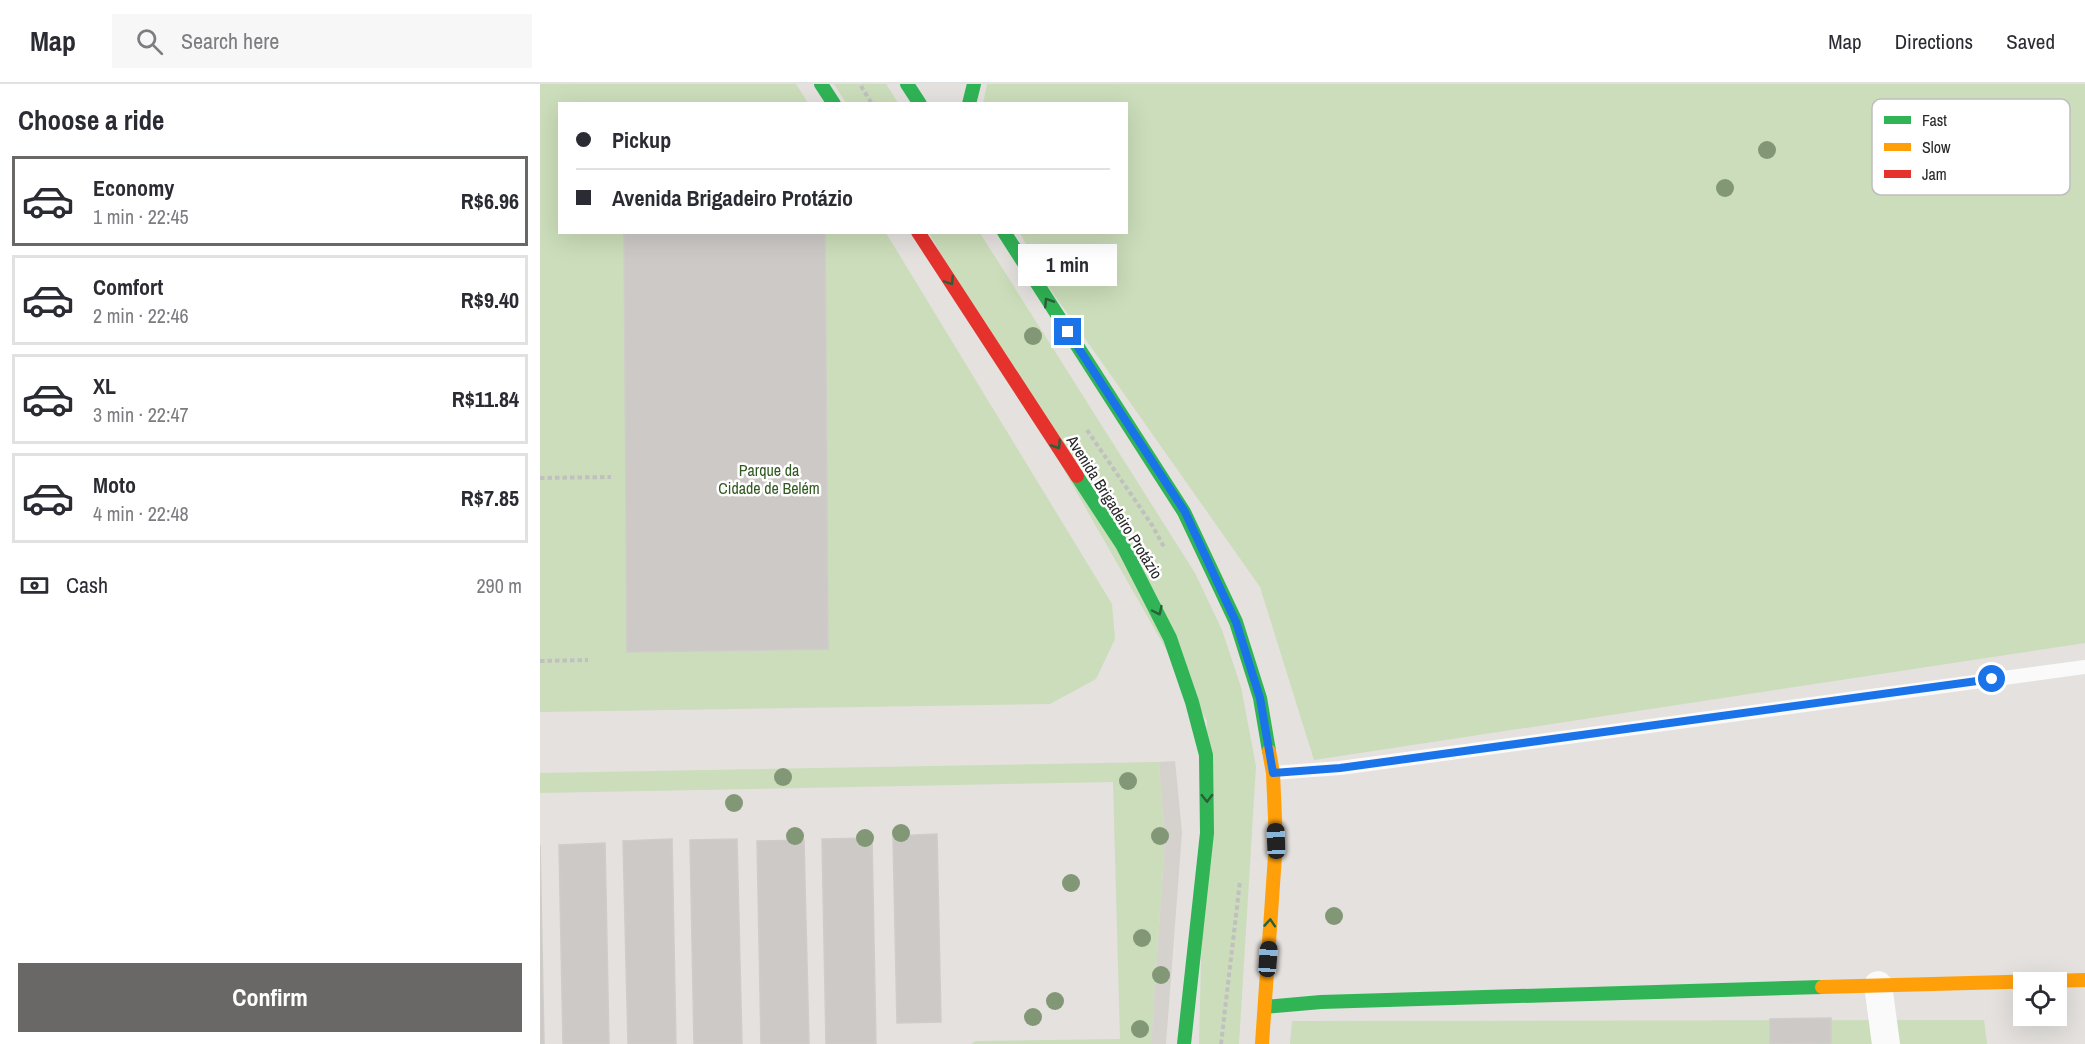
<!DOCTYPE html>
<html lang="en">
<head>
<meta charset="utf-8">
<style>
	:root { --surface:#fff; --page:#f7f7f7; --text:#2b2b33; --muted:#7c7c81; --line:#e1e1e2; --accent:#696867 }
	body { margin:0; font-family:"Archivo Narrow",sans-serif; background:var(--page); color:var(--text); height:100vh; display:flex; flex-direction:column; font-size:22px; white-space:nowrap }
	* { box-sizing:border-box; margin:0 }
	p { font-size:20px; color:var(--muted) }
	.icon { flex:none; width:33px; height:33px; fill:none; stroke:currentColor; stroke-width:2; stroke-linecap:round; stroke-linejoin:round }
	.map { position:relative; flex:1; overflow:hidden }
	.side { display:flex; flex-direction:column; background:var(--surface); width:540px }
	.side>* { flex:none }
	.hud { position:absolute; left:18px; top:18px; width:570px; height:132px; border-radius:0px; box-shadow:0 6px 24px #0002; display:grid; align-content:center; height:132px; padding:0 18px; background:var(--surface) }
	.controls { position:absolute; left:1473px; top:888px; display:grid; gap:12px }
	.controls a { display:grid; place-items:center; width:54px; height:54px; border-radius:0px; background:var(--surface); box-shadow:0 6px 24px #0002; font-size:30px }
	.end { position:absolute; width:27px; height:27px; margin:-14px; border:8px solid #1a73e8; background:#fff; box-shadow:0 0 0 3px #fff }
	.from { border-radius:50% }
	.bubble { position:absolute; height:42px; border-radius:0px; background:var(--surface); box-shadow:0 6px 24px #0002; font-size:20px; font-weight:700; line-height:42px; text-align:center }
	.car { position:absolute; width:18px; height:36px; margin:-18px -9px; border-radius:8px; box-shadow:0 0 4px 2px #0007; background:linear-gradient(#222 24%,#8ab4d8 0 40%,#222 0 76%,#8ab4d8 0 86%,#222 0) }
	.hud b { display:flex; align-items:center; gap:21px; height:57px; font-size:22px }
	.hud b+b { border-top:2px solid var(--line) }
	.hud i { width:15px; height:15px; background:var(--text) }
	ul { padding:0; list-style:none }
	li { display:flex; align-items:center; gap:18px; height:90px; margin:0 12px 9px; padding:0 6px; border:3px solid var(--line); border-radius:0px }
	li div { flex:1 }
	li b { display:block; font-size:22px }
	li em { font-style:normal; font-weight:700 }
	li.on { border-color:var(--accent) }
	li>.icon { width:54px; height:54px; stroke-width:1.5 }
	h2 { padding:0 18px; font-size:27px; line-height:72px }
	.pay { display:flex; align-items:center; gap:15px; height:66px; padding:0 18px; font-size:22px }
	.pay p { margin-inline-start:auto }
	.cta { display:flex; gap:12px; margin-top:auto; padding:12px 18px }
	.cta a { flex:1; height:69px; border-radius:0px; background:var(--accent); color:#fff; font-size:24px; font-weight:700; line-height:69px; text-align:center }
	header { display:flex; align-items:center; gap:36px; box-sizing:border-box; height:84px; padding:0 30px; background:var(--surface); border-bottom:2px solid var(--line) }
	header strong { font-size:28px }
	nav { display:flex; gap:33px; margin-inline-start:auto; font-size:21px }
	.search { width:420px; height:54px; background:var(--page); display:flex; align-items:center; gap:15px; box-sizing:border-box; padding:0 21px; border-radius:0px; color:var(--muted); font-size:22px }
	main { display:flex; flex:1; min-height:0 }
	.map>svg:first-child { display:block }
</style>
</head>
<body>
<header>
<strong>Map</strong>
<div class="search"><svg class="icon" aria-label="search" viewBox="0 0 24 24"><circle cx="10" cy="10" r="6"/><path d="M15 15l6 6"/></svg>Search here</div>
<nav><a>Map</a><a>Directions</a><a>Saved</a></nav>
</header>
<main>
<section class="side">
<h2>Choose a ride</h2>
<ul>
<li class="on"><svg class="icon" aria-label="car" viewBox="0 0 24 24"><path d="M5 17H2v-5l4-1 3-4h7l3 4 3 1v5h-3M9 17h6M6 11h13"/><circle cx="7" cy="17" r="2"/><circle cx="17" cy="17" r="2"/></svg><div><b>Economy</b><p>1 min · 22:45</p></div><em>R$6.96</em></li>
<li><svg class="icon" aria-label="car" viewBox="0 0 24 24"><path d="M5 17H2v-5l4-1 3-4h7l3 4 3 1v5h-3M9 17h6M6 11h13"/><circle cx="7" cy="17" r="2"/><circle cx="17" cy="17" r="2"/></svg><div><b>Comfort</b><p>2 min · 22:46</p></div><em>R$9.40</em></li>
<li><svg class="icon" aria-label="car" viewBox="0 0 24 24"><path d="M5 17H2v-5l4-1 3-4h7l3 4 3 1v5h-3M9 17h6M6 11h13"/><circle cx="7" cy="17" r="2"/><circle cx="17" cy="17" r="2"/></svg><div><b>XL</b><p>3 min · 22:47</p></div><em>R$11.84</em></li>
<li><svg class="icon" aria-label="car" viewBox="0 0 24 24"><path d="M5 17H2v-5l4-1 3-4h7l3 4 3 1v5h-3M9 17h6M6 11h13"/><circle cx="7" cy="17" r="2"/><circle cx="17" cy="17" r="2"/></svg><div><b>Moto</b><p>4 min · 22:48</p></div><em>R$7.85</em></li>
</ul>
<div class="pay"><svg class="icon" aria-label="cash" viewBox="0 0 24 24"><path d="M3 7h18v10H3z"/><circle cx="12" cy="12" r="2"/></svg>Cash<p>290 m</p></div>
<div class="cta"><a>Confirm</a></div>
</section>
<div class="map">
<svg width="1545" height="960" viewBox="0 0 1545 960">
	<rect width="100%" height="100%" fill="#e4e1de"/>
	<g fill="#cbddba">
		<path d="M0,0H256L268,19L20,20V148L346,149L572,520L575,555L556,595L510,620L0,628Z"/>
		<path d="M294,0H346L358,19H306Z"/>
		<path d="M447,0H1545V559L774,676L720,503L506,199L480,149L586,148V20H443Z"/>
		<path d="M389,149H440L655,489L682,546L701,603L716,682L699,960H659L667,637Z"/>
		<path d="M619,678L625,756L611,960H431L436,957L580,955L573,698L0,709V689Z"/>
		<path d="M1444,936L1447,960H750L752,937Z"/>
	</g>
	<path fill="#d5d1cd" d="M635,677L642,748L626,960H611L625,756L619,678Z"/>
	<g fill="#ccc9c7" stroke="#cfccca" stroke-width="1.5">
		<path d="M84,148H285L288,565L87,568Z"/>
		<path d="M397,750L401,938L357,939L353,752Z"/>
		<path d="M332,754L336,960H286L282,755Z"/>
		<path d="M132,755L136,960H88L83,757Z"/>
		<path d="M197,755L202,960H154L150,756Z"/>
		<path d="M264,756L269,960H221L217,757Z"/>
		<path d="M65,759L69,960H23L19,761Z"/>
		<path d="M0,761L4,960H0Z"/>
		<path d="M1291,934V959L1230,960V935Z"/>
	</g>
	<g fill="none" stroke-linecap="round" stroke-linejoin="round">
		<g stroke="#c1c0c0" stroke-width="4" stroke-dasharray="4.5 3" stroke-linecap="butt">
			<path d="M321,2L332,20"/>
			<path d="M547,346L612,441L624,463"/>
			<path d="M0,394L71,393"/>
			<path d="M0,577L48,576"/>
			<path d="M681,960L700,797"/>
		</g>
		<path stroke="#fbfafa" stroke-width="14" d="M733,689L800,684L1545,583"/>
		<path stroke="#fbfafa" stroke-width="28" d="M1338,901L1346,960"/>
		<g stroke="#30b455" stroke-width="14">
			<path d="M281,0L294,20"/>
			<path d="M367,0L380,20"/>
			<path d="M429,20L434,0"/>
			<path d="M464,148L644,428L696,538L720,614L729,667"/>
			<path d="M537,392L583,462L630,554L652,618L666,671L667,749L644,960"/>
			<path d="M725,923L781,918L1282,903"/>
		</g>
		<g stroke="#ff9f0a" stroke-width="14">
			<path d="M1282,903L1545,896"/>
			<path d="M722,960L736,757L733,689L729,667"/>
		</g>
		<path stroke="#e5322d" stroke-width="14" d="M378,148L537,392"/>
	</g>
	<g fill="#829776">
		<circle cx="1227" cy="66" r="9"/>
		<circle cx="1185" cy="104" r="9"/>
		<circle cx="493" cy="252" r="9"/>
		<circle cx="243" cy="693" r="9"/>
		<circle cx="588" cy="697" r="9"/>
		<circle cx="194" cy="719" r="9"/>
		<circle cx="361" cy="749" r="9"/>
		<circle cx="255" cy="752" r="9"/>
		<circle cx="620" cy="752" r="9"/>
		<circle cx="325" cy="754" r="9"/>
		<circle cx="531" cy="799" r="9"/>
		<circle cx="794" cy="832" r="9"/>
		<circle cx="602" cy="854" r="9"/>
		<circle cx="621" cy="891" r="9"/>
		<circle cx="515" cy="917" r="9"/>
		<circle cx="493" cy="933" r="9"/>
		<circle cx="600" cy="945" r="9"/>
	</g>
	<defs><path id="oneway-chevron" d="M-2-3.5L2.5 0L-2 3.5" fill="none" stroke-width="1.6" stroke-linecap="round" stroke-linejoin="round" transform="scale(1.5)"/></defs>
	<g stroke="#2b5f39">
		<use href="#oneway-chevron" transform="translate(410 197) rotate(57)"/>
		<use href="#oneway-chevron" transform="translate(508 218) rotate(-123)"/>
		<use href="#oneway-chevron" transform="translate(517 361) rotate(57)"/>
		<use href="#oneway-chevron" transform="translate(618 527) rotate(65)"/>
		<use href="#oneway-chevron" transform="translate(667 714) rotate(89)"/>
		<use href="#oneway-chevron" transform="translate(730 839) rotate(-86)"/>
	</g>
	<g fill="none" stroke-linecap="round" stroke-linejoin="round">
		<path stroke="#1a73e8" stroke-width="8" d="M528,248L645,428L687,519L696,538L720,614L733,689L800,684L1452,595"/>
	</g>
	<g text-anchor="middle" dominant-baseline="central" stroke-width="5" stroke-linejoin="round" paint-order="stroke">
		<g font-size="16" fill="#315a21" stroke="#fff">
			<text x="229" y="386">Parque da<tspan x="229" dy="18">Cidade de Belém</tspan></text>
		</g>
		<g font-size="16" fill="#272727" stroke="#fff">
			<text transform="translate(575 423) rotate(58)">Avenida Brigadeiro Protázio</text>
		</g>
	</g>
	<rect x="1332" y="15" width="198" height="96" rx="9" fill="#fff" stroke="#bebebe" stroke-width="1.5"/>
	<rect x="1344" y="32" width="27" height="8" fill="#30b455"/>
	<rect x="1344" y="59" width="27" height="8" fill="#ff9f0a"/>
	<rect x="1344" y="86" width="27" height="8" fill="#e5322d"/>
	<g font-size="16" fill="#272727">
		<text x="1382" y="42">Fast</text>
		<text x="1382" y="69">Slow</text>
		<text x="1382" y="96">Jam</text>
	</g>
</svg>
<div class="controls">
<a><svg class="icon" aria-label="locate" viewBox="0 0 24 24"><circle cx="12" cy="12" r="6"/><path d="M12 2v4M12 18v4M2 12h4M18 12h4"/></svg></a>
</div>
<i class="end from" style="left:1452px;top:595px"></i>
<i class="end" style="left:528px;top:248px"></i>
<div class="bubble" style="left:478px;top:160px;width:99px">1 min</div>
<i class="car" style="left:736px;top:757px;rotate:358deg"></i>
<i class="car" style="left:728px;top:875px;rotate:4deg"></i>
<div class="hud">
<b><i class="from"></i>Pickup</b>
<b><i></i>Avenida Brigadeiro Protázio</b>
</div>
</div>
</main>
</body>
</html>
